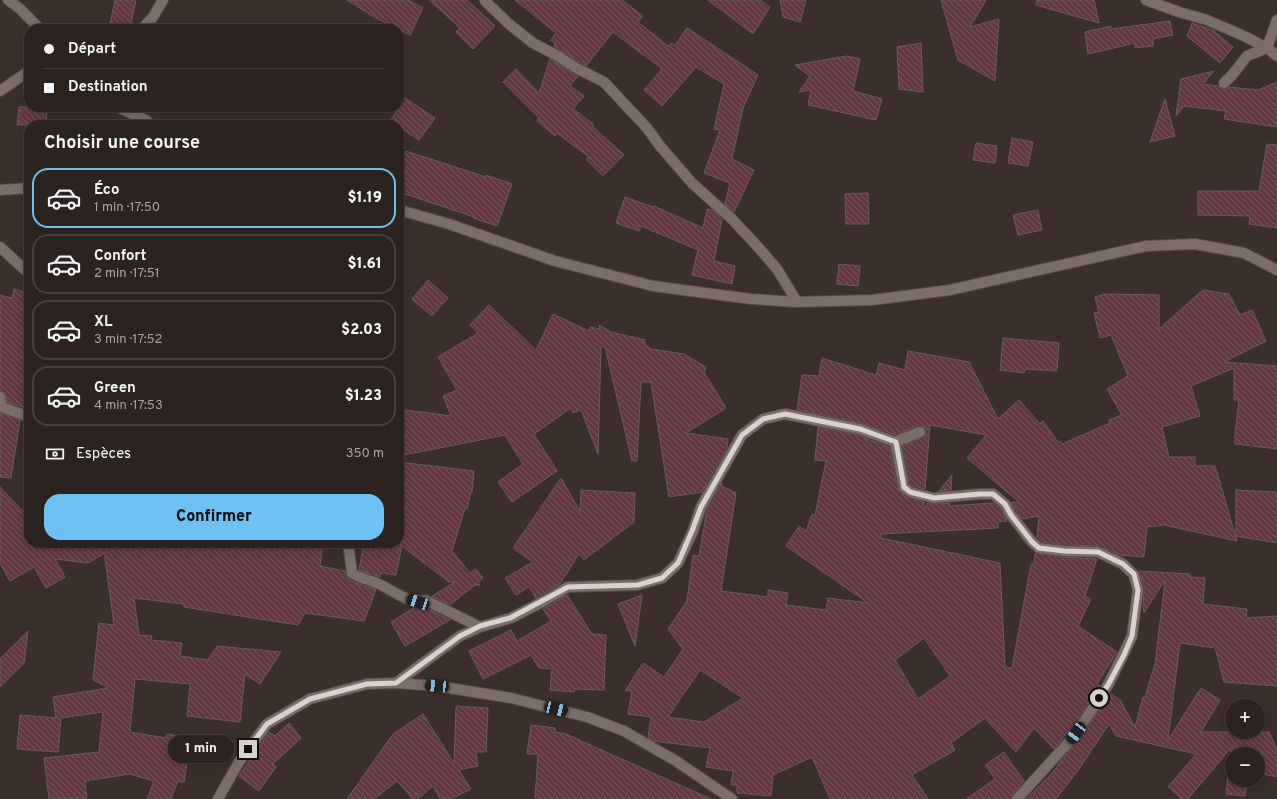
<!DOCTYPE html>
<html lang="fr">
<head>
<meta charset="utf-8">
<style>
	:root { --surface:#2c2320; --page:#382f2d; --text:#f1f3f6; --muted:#a6a4a5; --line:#48403e; --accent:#6dc2f3 }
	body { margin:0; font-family:Overpass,sans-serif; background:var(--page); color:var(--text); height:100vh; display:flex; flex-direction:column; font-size:15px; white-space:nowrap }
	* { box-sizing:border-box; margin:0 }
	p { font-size:13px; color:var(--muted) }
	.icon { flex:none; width:22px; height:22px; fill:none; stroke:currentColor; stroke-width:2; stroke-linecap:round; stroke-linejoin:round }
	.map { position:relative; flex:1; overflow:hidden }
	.sheet { position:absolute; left:24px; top:120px; width:380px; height:428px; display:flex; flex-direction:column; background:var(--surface); border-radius:16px; box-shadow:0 2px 10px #0003,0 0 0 1px var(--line) }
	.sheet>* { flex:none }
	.hud { position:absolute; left:24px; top:24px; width:380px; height:88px; border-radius:16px; box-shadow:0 2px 10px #0003,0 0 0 1px var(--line); display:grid; align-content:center; height:88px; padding:0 20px; background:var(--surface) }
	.fabs { position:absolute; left:1225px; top:699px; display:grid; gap:8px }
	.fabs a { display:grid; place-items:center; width:40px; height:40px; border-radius:50%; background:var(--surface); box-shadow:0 2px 10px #0003,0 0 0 1px var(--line); font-size:20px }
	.end { position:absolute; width:18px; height:18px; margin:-9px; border:5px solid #d9d1ce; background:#111; box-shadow:0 0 0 2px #111 }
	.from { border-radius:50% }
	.bubble { position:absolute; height:28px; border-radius:14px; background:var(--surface); box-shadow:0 2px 10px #0003,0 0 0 1px var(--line); font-size:13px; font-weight:800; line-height:28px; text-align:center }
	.car { position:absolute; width:12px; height:24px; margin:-12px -6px; border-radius:5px; box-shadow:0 0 3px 1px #0007; background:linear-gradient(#222 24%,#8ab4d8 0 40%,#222 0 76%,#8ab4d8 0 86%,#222 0) }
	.hud b { display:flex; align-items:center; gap:14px; height:38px; font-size:15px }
	.hud b+b { border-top:1px solid var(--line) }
	.hud i { width:10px; height:10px; background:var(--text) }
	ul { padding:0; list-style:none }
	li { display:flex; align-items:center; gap:12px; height:60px; margin:0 8px 6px; padding:0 12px; border:2px solid var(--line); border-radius:16px }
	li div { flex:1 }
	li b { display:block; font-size:15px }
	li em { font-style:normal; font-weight:800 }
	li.active { border-color:var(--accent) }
	li>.icon { width:36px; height:36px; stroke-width:1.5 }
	h2 { padding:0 20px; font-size:18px; line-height:48px }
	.pay { display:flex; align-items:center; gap:10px; height:44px; padding:0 20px; font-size:15px }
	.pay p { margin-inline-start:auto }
	.button { display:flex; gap:8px; margin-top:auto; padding:8px 20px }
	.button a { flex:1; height:46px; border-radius:16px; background:var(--accent); color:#111; font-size:16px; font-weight:800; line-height:46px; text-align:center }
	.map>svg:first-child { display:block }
</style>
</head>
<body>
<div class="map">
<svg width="1277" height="799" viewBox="0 0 1277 799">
	<defs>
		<pattern id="building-back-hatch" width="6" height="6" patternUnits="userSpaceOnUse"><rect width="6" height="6" fill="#643841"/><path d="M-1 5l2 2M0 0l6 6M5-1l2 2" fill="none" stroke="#7a545b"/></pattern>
	</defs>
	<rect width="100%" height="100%" fill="#3b2f2b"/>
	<g fill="url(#building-back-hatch)" stroke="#685a5c" fill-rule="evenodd">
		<path d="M115,0H136L130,28L110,24Z"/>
		<path d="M347,0H408L423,8L410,35L374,17Z"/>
		<path d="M429,0H467L495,26L473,49L456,32L460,28Z"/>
		<path d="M515,0H622L643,16L638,22L668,46L671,43L675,45L687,28L758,75L743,108L732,159L754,170L734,212L725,204L730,183L704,173L720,130L714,129L724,84L696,67L662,106L644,90L662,69L613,32L586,66L554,46L555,43L551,40L556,33Z"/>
		<path d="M708,0H760L770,7L753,34Z"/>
		<path d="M780,0H806L800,22L783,17Z"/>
		<path d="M941,0H986L970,27L999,19L995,81L958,60Z"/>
		<path d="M1037,0H1094L1099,23L1036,5Z"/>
		<path d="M1170,21L1173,35L1153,39V46L1135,48V43L1088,54L1085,32L1111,26V29Z"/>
		<path d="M1192,23L1215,31V32L1233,47L1220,63L1187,36Z"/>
		<path d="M921,43L923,92L899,89L897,47Z"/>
		<path d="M847,56L860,59L853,91L882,99L876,120L808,105L811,90L799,92L810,76L795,65Z"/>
		<path d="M550,59L578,76L570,86L584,96L573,109L593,124L592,126L624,155L603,176L586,159L589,157L557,133L555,136L537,121L539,118L503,82L516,69L539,93Z"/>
		<path d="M1214,71L1203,84L1218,86L1223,89H1226L1229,87L1258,90L1277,82V127L1224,119L1226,111L1184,106L1176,116L1181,79Z"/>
		<path d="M405,98L435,118L419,140L399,127V125H396L390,121Z"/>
		<path d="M1165,99L1175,136L1150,142Z"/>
		<path d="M19,107H47L46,125H17Z"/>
		<path d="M1012,138L1033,142L1028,166L1008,163Z"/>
		<path d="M976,143L997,146L995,163L973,160Z"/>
		<path d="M1267,144L1277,145V228L1249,224L1250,216L1198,215V191H1259Z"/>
		<path d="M406,151L486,177V175L512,184L497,226L473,218L474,217L399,192V173Z"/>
		<path d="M868,193L869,224H846L845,194Z"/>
		<path d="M625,197L653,207L654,206L703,228L707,209L713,210L722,219L714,261L735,266L732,284L692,275L698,250L641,226L639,231L616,223Z"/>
		<path d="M1038,210L1042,230L1018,235L1013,215Z"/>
		<path d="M839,264L860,266L858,286L837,284Z"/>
		<path d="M428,280L448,298L432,316L412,299Z"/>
		<path d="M14,289L29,293V322L23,344L29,345V360L27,377H29V387L25,408L8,402L5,393L0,391V295L12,298Z"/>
		<path d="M1203,290L1229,294L1240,315L1252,310L1266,341L1224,362L1277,366V449L1235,444V434L1239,400H1234V368L1191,386L1200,416L1162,427L1169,457H1195V466H1215L1221,485V489H1222L1237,541L1164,525L1147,527L1144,557L1120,555L1098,546L1064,545L1042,542L1037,537L1039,516L1022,519L1011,502H1019L967,458L986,435L930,425L925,489L913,486L910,483L902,446L925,436L926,433L924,427L918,426L895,435L861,423L797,410L802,375L819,376L822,358L876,375L879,363L905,370L908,351L969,362L998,419L1019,400L1040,424L1043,421L1058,442L1060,441L1062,444L1110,423L1109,420L1122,415L1107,389L1128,376L1111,335L1100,338L1094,313L1099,312L1095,297L1105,294L1159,295V329Z"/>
		<path d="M489,305L536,350L553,314L589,331L590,327L600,329L599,325L611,332L645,340V343H643L651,349L684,354L706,367L704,372L726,408L686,433L728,439L727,448L702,492L669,497L651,382H641L637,461H632L605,347H601L598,454L581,410L573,413L571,408L534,434L557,471L512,502L498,482L523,464L505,435L399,456V409L451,416L443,396L457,390L438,357L478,333L470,325Z"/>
		<path d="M1003,338L1059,343L1057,371L1025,369L1024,373L1000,370Z"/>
		<path d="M0,413L20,420L11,478L0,477Z"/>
		<path d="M818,427L858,435L889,447L898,489L906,497L924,502V509L928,503L934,504L950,503L949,506L994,503L1000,508L1007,521L998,522V528L881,534V538L1000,563L1005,667L1012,668L1031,564H1034L1035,553L1063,557L1097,559L1085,596L1091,599L1078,626L1117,652L1097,684L1100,686L1078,719L1054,749L1034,728L1016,752L985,718L951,743L955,750L912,775L928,799H830L812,757L773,775L771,796L737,793V785H731L733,771L706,767L710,748L654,741L648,738L651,717L628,714L632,691H625L643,663L664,677L683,649L668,629L687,601L693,555L699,556L707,509L722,483V486L736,493L721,591L768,597V590L788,593L786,605L826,610L828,598L868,603L786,546L799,526L806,531L812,514L815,515L826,461L815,460ZM924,638L950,676L918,699L895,660ZM700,670L743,698L704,722L668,717Z"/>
		<path d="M399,462L474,471L472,492H471L467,509L465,508L452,551L470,573L476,569L483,578L478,583L480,585H475L450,605L432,596L455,582H449L402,546L396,575L381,573L380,577L359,570L363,548L368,549L369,543H399Z"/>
		<path d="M952,475L951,490L939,491Z"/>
		<path d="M561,478L580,511L581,490L635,493L634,522L584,560L579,554L560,584L536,598L529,587L516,595L505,578L533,562L513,548Z"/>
		<path d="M0,487L29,518V543H323L320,566L345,571L346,576L349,579L356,583L376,590L364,621L305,613L298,625L184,607V604L134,598L139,635L152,636L151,640L182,643L180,656L208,660L217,646L281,652L260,684L245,674L240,722L187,716L190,684L135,679L130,732L166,738L167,734L191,738L184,782L178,781L171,799H147L154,781L130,774L85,781L87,798L49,799L44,758L99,752L103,712L61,718L58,752L17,749L20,715L56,718L53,697L108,688L93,680L99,623L114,625L105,558V553L88,563L55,559L65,577L46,588L34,567L10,581L0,563Z"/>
		<path d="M1236,490L1277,492V543L1236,536Z"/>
		<path d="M1139,571L1190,574V577L1205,578L1203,604L1247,609L1246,618L1277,616V686L1224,682L1215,648L1180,643L1168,740L1201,688L1220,700L1201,732H1269L1277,749V777L1258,773V754H1232V780H1247L1245,796L1226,794L1231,748L1188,799H1182L1168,787L1196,754L1116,736L1109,724L1079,769L1056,799H1026L1053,772L1063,758L1073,747L1088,727L1110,693L1120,700L1135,727L1143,697H1145L1155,664L1165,580L1144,613L1143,604L1144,589Z"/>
		<path d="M567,595L592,634L606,635L604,690L575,689L574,692L550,690L552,669L539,668L531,655L483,679L469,651L511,630L517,641L551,621L543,609Z"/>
		<path d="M642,595L635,646L618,604Z"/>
		<path d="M415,607H424L450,620L405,646L391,622Z"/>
		<path d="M28,631L24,663L0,687V659Z"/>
		<path d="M456,706L488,708L486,752H476L478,766L459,770L471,789L451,799H440L433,786L418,799H413L397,781L374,799H347L393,734L423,714L454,763Z"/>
		<path d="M289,723L301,738L273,764L276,767L259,791L239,776L269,732L275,736Z"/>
		<path d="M531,725L555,728V732L566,734L580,740V741L586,743L711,799H535L538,754H527Z"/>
		<path d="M1004,752L1024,781L1012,795L1011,799H966L995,779L985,765Z"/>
	</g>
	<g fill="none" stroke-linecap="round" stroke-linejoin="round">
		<defs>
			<g id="minor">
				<path d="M8,0L19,8L40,29"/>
				<path d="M1146,0L1179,12L1207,20L1246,37L1267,48L1277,56"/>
				<path d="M485,1L510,25L533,43L556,55L578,69L604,82L647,128L660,146L692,183L732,219L758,247L777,269L797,302"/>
				<path d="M142,29L153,17L163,0"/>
				<path d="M1224,83L1233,74L1247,56L1267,48L1277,20"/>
				<path d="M0,91L26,73L29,72"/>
				<path d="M117,107L146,120L151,125"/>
				<path d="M0,190L29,188"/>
				<path d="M399,210L449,224L555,261L653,286L751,299L797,302L872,300L950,290L1146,246L1195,244L1244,253L1277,270"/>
				<path d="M0,247L24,269L29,270"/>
				<path d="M0,397L2,407L29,417"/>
				<path d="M895,442L904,487L910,492L933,498L980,494H993L1005,504L1011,515L1032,542L1039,548L1064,551L1098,552L1123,564L1134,575L1138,590L1132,636L1123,655L1108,685L1083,723L1068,743L1017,799"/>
				<path d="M348,543L352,573C361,579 370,580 379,584C394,591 408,604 425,600L480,627"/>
				<path d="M396,683L460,636L480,627L511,618L544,601L568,587L637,585L662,578L678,563L693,531L701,507L742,435L763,419L785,414L860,429L895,442L920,432"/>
				<path d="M218,799L239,762L267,724L310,699L367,684L396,683L437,686L511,698L587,717L624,731L676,761L732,799"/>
			</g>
		</defs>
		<use href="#minor" stroke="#554b47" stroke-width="12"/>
		<use href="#minor" stroke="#7b6d68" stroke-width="10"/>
	</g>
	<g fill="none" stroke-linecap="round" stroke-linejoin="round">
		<path stroke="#d9d1ce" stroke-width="5" d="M248,749L267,724L310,699L367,684L396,683L460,636L480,626L510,618L568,587L638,585L662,578L678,563L692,531L701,507L742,435L763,419L785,414L860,429L896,442L904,487L910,492L934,498L980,494H993L1005,504L1011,515L1032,542L1039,548L1064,551L1098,552L1123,564L1134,574L1138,590L1132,636L1124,655L1108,685L1099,698"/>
	</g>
</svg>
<div class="fabs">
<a>+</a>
<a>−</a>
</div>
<i class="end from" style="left:1099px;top:698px"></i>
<i class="end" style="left:248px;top:749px"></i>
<div class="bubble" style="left:168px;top:735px;width:66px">1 min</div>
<i class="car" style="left:418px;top:602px;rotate:288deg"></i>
<i class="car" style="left:437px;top:686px;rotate:275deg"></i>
<i class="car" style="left:556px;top:709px;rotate:104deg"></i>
<i class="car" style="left:1076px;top:733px;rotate:217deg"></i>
<div class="hud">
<b><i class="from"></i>Départ</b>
<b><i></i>Destination</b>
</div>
<section class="sheet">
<h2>Choisir une course</h2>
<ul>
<li class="active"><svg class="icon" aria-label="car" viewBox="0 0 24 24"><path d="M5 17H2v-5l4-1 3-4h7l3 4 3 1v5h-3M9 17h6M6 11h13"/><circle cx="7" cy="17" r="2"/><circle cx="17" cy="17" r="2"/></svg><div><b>Éco</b><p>1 min · 17:50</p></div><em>$1.19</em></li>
<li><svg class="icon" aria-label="car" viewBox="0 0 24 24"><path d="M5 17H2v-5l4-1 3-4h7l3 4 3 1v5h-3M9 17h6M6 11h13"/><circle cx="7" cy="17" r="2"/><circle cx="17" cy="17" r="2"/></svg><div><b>Confort</b><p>2 min · 17:51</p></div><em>$1.61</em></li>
<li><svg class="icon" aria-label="car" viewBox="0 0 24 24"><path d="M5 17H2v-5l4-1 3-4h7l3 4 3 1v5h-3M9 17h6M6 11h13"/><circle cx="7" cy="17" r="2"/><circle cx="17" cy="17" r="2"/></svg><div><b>XL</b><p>3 min · 17:52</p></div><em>$2.03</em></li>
<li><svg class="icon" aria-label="car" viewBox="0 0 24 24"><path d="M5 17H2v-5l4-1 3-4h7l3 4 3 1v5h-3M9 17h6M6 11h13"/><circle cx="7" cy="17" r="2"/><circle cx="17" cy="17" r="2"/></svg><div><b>Green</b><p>4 min · 17:53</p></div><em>$1.23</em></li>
</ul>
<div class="pay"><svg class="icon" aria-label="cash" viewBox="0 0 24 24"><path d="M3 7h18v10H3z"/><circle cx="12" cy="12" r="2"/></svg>Espèces<p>350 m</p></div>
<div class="button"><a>Confirmer</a></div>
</section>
</div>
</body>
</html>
